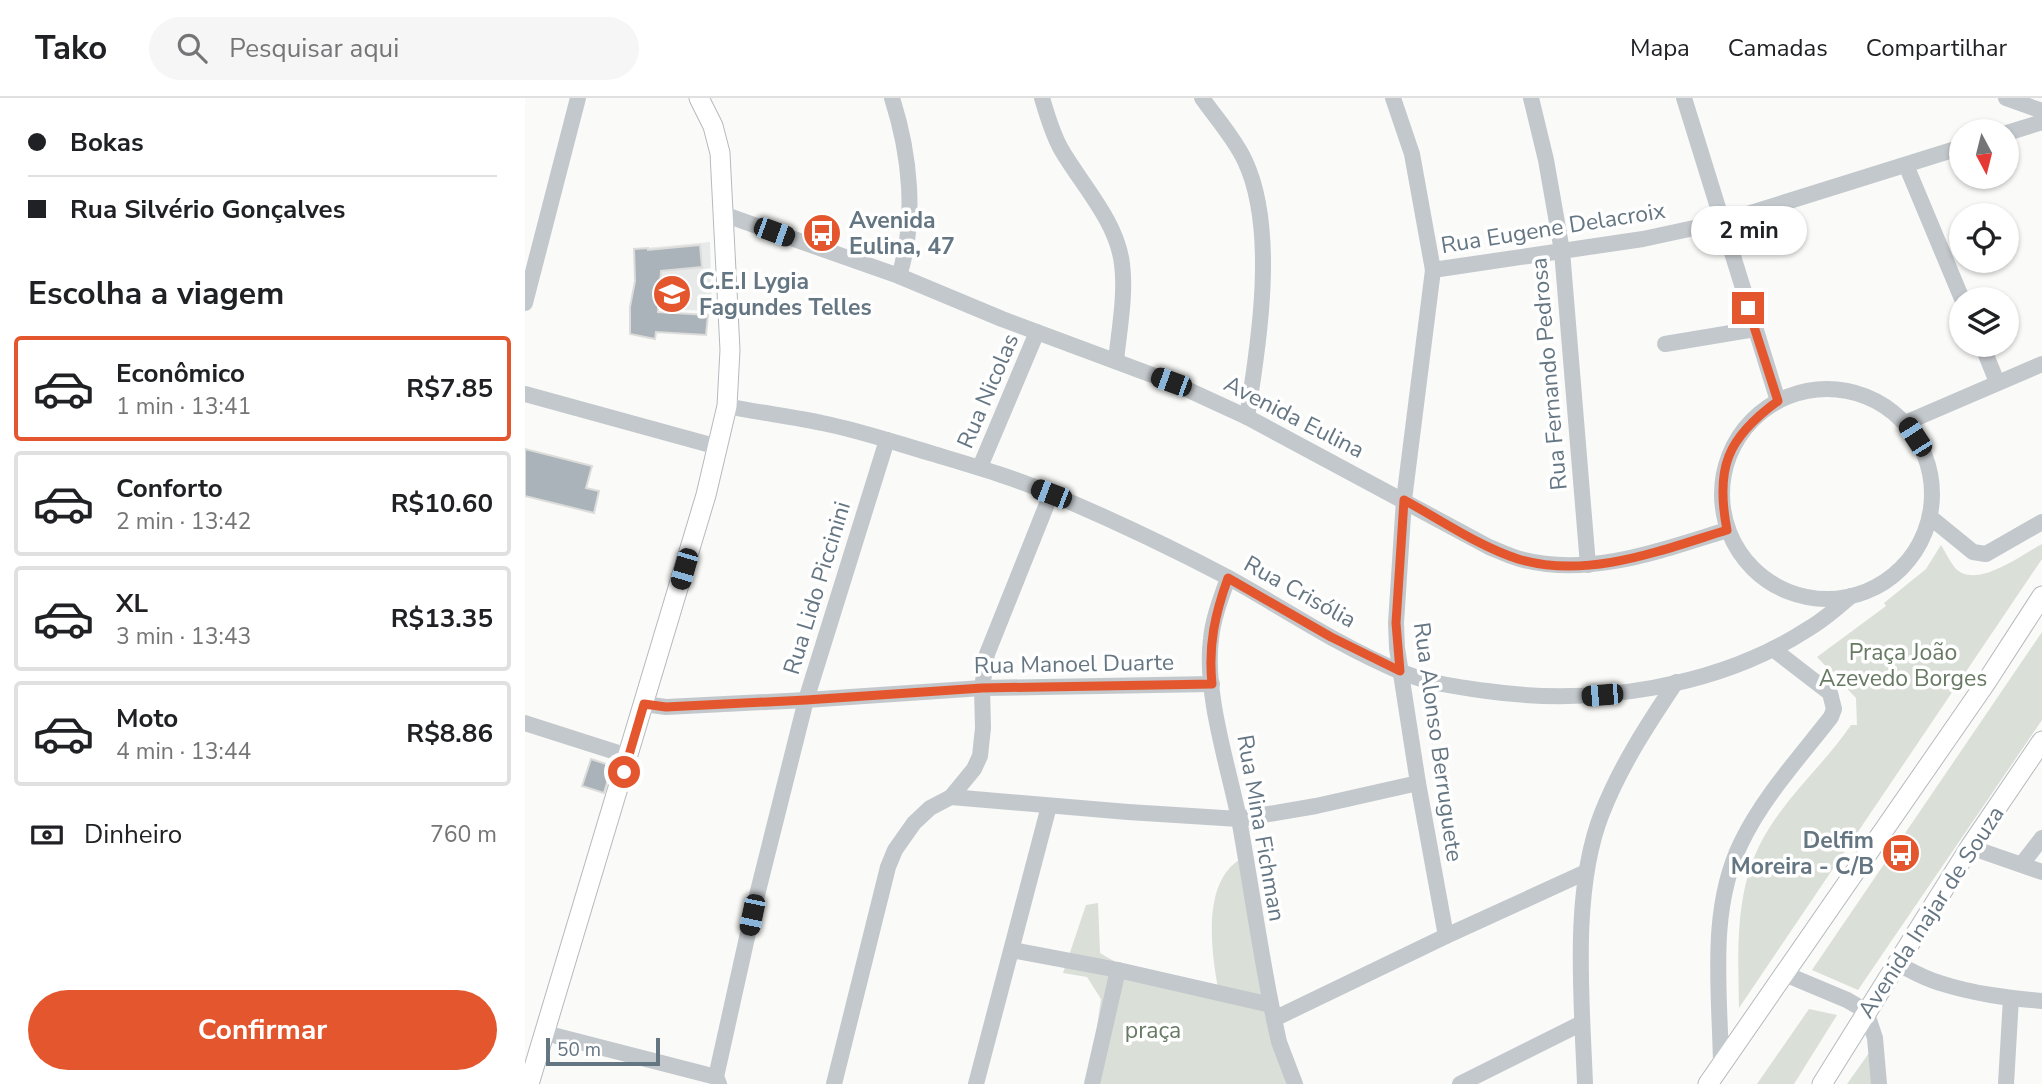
<!DOCTYPE html>
<html lang="pt">
<head>
<meta charset="utf-8">
<style>
	:root { --surface:#fff; --page:#f6f6f6; --text:#202124; --muted:#757577; --line:#e0e0e0; --accent:#e4572e }
	body { margin:0; font-family:"Nunito Sans",sans-serif; background:var(--page); color:var(--text); height:100vh; display:flex; flex-direction:column; font-size:26px; white-space:nowrap }
	* { box-sizing:border-box; margin:0 }
	p { font-size:23px; color:var(--muted) }
	.icon { flex:none; width:38px; height:38px; fill:none; stroke:currentColor; stroke-width:2; stroke-linecap:round; stroke-linejoin:round }
	.map { position:relative; flex:1; overflow:hidden }
	.details { display:flex; flex-direction:column; background:var(--surface); width:525px }
	.details>* { flex:none }
	.hud { display:grid; align-content:center; height:154px; padding:0 28px; background:var(--surface) }
	.needle { width:46px; rotate:173deg }
	.controls { position:absolute; left:1424px; top:21px; display:grid; gap:14px }
	.controls a { display:grid; place-items:center; width:70px; height:70px; border-radius:50%; background:var(--surface); box-shadow:0 2px 5px #0004; font-size:35px }
	.scale { position:absolute; left:21px; bottom:18px; width:114px; box-sizing:border-box; padding-left:7px; border:4px solid #657683; border-top:0; font-size:19px; line-height:24px; white-space:nowrap; color:#657683; -webkit-text-stroke:5px #fff; paint-order:stroke }
	.end { position:absolute; width:32px; height:32px; margin:-16px; border:9px solid #e4572e; background:#fff; box-shadow:0 0 0 4px #fff }
	.from { border-radius:50% }
	.bubble { position:absolute; height:49px; border-radius:24px; background:var(--surface); box-shadow:0 2px 5px #0004; font-size:23px; font-weight:700; line-height:49px; text-align:center }
	.car { position:absolute; width:21px; height:42px; margin:-21px -10px; border-radius:9px; box-shadow:0 0 5px 2px #0007; background:linear-gradient(#222 24%,#8ab4d8 0 40%,#222 0 76%,#8ab4d8 0 86%,#222 0) }
	.hud b { display:flex; align-items:center; gap:24px; height:66px; font-size:26px }
	.hud b+b { border-top:2px solid var(--line) }
	.hud i { width:18px; height:18px; background:var(--text) }
	ul { padding:0; list-style:none }
	li { display:flex; align-items:center; gap:21px; height:105px; margin:0 14px 10px; padding:0 14px; border:4px solid var(--line); border-radius:7px }
	li div { flex:1 }
	li b { display:block; font-size:26px }
	li em { font-style:normal; font-weight:700 }
	li.current { border-color:var(--accent) }
	li>.icon { width:63px; height:63px; stroke-width:1.5 }
	h2 { padding:0 28px; font-size:32px; line-height:84px }
	.pay { display:flex; align-items:center; gap:18px; height:77px; padding:0 28px; font-size:26px }
	.pay p { margin-inline-start:auto }
	.action { display:flex; gap:14px; margin-top:auto; padding:14px 28px }
	.action a { flex:1; height:80px; border-radius:42px; background:var(--accent); color:#fff; font-size:28px; font-weight:700; line-height:80px; text-align:center }
	header { display:flex; align-items:center; gap:42px; box-sizing:border-box; height:98px; padding:0 35px; background:var(--surface); border-bottom:2px solid var(--line) }
	header strong { font-size:33px }
	nav { display:flex; gap:38px; margin-inline-start:auto; font-size:24px }
	.search { width:490px; height:63px; background:var(--page); display:flex; align-items:center; gap:18px; box-sizing:border-box; padding:0 24px; border-radius:38px; color:var(--muted); font-size:26px }
	main { display:flex; flex:1; min-height:0 }
	.map>svg:first-child { display:block }
</style>
</head>
<body>
<header>
<strong>Tako</strong>
<div class="search"><svg class="icon" aria-label="search" viewBox="0 0 24 24"><circle cx="10" cy="10" r="6"/><path d="M15 15l6 6"/></svg>Pesquisar aqui</div>
<nav><a>Mapa</a><a>Camadas</a><a>Compartilhar</a></nav>
</header>
<main>
<section class="details">
<div class="hud">
<b><i class="from"></i>Bokas</b>
<b><i></i>Rua Silvério Gonçalves</b>
</div>
<h2>Escolha a viagem</h2>
<ul>
<li class="current"><svg class="icon" aria-label="car" viewBox="0 0 24 24"><path d="M5 17H2v-5l4-1 3-4h7l3 4 3 1v5h-3M9 17h6M6 11h13"/><circle cx="7" cy="17" r="2"/><circle cx="17" cy="17" r="2"/></svg><div><b>Econômico</b><p>1 min · 13:41</p></div><em>R$7.85</em></li>
<li><svg class="icon" aria-label="car" viewBox="0 0 24 24"><path d="M5 17H2v-5l4-1 3-4h7l3 4 3 1v5h-3M9 17h6M6 11h13"/><circle cx="7" cy="17" r="2"/><circle cx="17" cy="17" r="2"/></svg><div><b>Conforto</b><p>2 min · 13:42</p></div><em>R$10.60</em></li>
<li><svg class="icon" aria-label="car" viewBox="0 0 24 24"><path d="M5 17H2v-5l4-1 3-4h7l3 4 3 1v5h-3M9 17h6M6 11h13"/><circle cx="7" cy="17" r="2"/><circle cx="17" cy="17" r="2"/></svg><div><b>XL</b><p>3 min · 13:43</p></div><em>R$13.35</em></li>
<li><svg class="icon" aria-label="car" viewBox="0 0 24 24"><path d="M5 17H2v-5l4-1 3-4h7l3 4 3 1v5h-3M9 17h6M6 11h13"/><circle cx="7" cy="17" r="2"/><circle cx="17" cy="17" r="2"/></svg><div><b>Moto</b><p>4 min · 13:44</p></div><em>R$8.86</em></li>
</ul>
<div class="pay"><svg class="icon" aria-label="cash" viewBox="0 0 24 24"><path d="M3 7h18v10H3z"/><circle cx="12" cy="12" r="2"/></svg>Dinheiro<p>760 m</p></div>
<div class="action"><a>Confirmar</a></div>
</section>
<div class="map">
<svg width="1517" height="986" viewBox="0 0 1517 986">
	<rect width="100%" height="100%" fill="#fafaf8"/>
	<path fill="#e8e9e9" d="M185,144L187,213L133,211L130,241L105,236V209L110,183L109,151Z"/>
	<g fill="#dadfd7">
		<path d="M1517,446V461L1214,910C1213,849 1209,786 1243,732C1266,694 1301,664 1326,627H1332L1331,600L1292,559L1361,508L1359,505L1401,471L1416,447C1421,455 1425,464 1431,471C1453,491 1496,457 1517,446Z"/>
		<path d="M1517,534V622L1333,892L1287,872Z"/>
		<path d="M716,761L769,986H564L576,901L562,879L538,875L561,807L573,805L575,855L601,870L693,890C686,852 677,783 716,761Z"/>
		<path d="M1284,911L1312,917L1269,986H1232Z"/>
		<path d="M1344,955L1352,986H1322Z"/>
	</g>
	<g fill="#aab3b9" stroke="#dcdcda" stroke-width="2">
		<path d="M175,147L177,169L136,173L133,214L183,217L181,237L131,234L130,241L105,236V209L110,183L109,151L123,150V152Z"/>
		<path d="M0,351L67,368L61,390L74,393L69,415L0,398Z"/>
		<path d="M66,661L87,668L79,695L57,688Z"/>
	</g>
	<g fill="none" stroke-linecap="round" stroke-linejoin="round">
		<defs>
			<g id="major">
				<path d="M4,986L181,397L202,308L205,252L195,55L188,28L174,0"/>
				<path d="M1183,986L1460,586L1517,498"/>
				<path d="M1297,986L1445,749L1517,643"/>
			</g>
		</defs>
		<use href="#major" stroke="#b5babe" stroke-width="21"/>
		<g stroke="#c3c8cc" stroke-width="16">
			<path d="M367,0C385,56 392,121 374,178"/>
			<path d="M517,0C522,17 527,35 536,51C556,86 592,123 597,166C601,196 594,233 591,263"/>
			<path d="M677,0C691,20 710,41 720,63C752,131 734,246 722,319"/>
			<path d="M868,0L887,56L908,172L879,402L871,525L872,550L893,685L921,838"/>
			<path d="M1006,0L1021,62L1037,153L1063,467"/>
			<path d="M1159,0L1253,303"/>
			<path d="M1481,0L1517,13"/>
			<path d="M1482,35L1517,24"/>
			<path d="M1381,67L1437,201"/>
			<path d="M198,116L374,178L477,221L646,284L722,319L964,449C974,453 984,458 995,461C1064,480 1137,452 1202,432"/>
			<path d="M908,172L1118,141L1197,124L1437,49"/>
			<path d="M0,205L53,0"/>
			<path d="M1140,246L1230,231"/>
			<path d="M1457,247L1472,284"/>
			<circle cx="1302" cy="396" r="105"/>
			<path d="M0,296L193,349"/>
			<path d="M202,308C234,315 266,318 297,325C333,332 368,344 402,354C445,367 488,379 529,397C588,422 647,450 704,480C760,511 814,548 874,573C902,585 932,589 962,593C1068,608 1192,590 1283,531C1299,522 1312,510 1326,498"/>
			<path d="M1380,325L1517,266"/>
			<path d="M455,369L512,234"/>
			<path d="M1405,419L1448,454L1461,456L1517,424"/>
			<path d="M703,480C696,500 688,520 686,541C679,595 703,667 714,721C726,787 735,854 749,921L754,944L770,986"/>
			<path d="M119,606L141,609L281,602L457,590L687,586"/>
			<path d="M0,625L103,658"/>
			<path d="M426,699L603,714L714,721L791,708L893,685"/>
			<path d="M1445,749L1517,774"/>
			<path d="M1497,766L1517,740"/>
			<path d="M487,852L593,872L746,907"/>
			<path d="M1371,865C1385,872 1400,881 1415,885C1449,896 1483,900 1517,903"/>
			<path d="M1260,876L1322,902L1341,913L1350,940L1354,986"/>
			<path d="M749,921L921,838L1061,774"/>
			<path d="M20,935L191,979L194,986"/>
			<path d="M1196,967C1195,894 1183,813 1216,745C1238,699 1275,659 1306,619L1309,611L1305,595L1248,551"/>
			<path d="M191,979L227,817L281,602L362,342"/>
			<path d="M309,986L363,769L370,752L389,725L405,710L426,699L449,671L455,658L458,630L457,590L462,556L526,396"/>
			<path d="M451,986L524,708"/>
			<path d="M567,986L593,872"/>
			<path d="M935,986L1057,925"/>
			<path d="M1060,986C1057,903 1046,793 1077,715C1096,667 1123,626 1151,584"/>
			<path d="M1481,986L1486,900"/>
		</g>
		<use href="#major" stroke="#fff" stroke-width="19"/>
	</g>
	<g fill="none" stroke-linecap="round" stroke-linejoin="round">
		<path stroke="#e4572e" stroke-width="9" d="M99,674L119,606L141,609L281,602L457,590L687,586C683,547 690,516 703,480L806,539L875,573L871,525L879,402C916,422 953,448 993,461C1062,482 1137,452 1202,432C1190,370 1202,340 1253,303L1223,210"/>
	</g>
	<defs>
		<symbol id="bus-disc" viewBox="-11 -11 22 22"><circle r="9.5" fill="#e4572e" stroke="#fff"/><path d="M-5-6H5V4H4V6H2V4H-2V6H-4V4H-5ZM-3.5-4V0h7V-4ZM-3.5 1.2v1.5H-2V1.2ZM2 1.2v1.5H3.5V1.2Z" fill="#fff"/></symbol>
		<symbol id="school-disc" viewBox="-11 -11 22 22"><circle r="9.5" fill="#e4572e" stroke="#fff"/><path d="M0-5L7-2L0 1L-7-2ZM-4 1L0 2.5L4 1V4Q0 6-4 4Z" fill="#fff"/></symbol>
	</defs>
	<g fill-rule="evenodd">
		<use href="#bus-disc" x="275" y="113" width="44" height="44"/>
		<use href="#school-disc" x="125" y="174" width="44" height="44"/>
		<use href="#bus-disc" x="1354" y="733" width="44" height="44"/>
	</g>
	<g text-anchor="middle" dominant-baseline="central" stroke-width="7" stroke-linejoin="round" paint-order="stroke">
		<g font-size="23" font-weight="bold" fill="#657683" stroke="#fff" text-anchor="start">
			<text x="324" y="122">Avenida<tspan x="324" dy="26">Eulina, 47</tspan></text>
			<text x="174" y="183">C.E.I Lygia<tspan x="174" dy="26">Fagundes Telles</tspan></text>
			<text x="1349" y="742" text-anchor="end">Delfim<tspan x="1349" dy="26">Moreira - C/B</tspan></text>
		</g>
		<g font-size="23" fill="#657683" stroke="#fff">
			<text transform="translate(1028 130) rotate(-9)">Rua Eugene Delacroix</text>
			<text transform="translate(1024 276) rotate(-95)">Rua Fernando Pedrosa</text>
			<text transform="translate(463 293) rotate(-67)">Rua Nicolas</text>
			<text transform="translate(769 319) rotate(27)">Avenida Eulina</text>
			<text transform="translate(292 490) rotate(-73)">Rua Lido Piccinini</text>
			<text transform="translate(775 494) rotate(29)">Rua Crisólia</text>
			<text transform="translate(549 566) rotate(-1)">Rua Manoel Duarte</text>
			<text transform="translate(913 644) rotate(82)">Rua Alonso Berruguete</text>
			<text transform="translate(736 730) rotate(80)">Rua Mina Fichman</text>
			<text transform="translate(1406 814) rotate(-57)">Avenida Inajar de Souza</text>
		</g>
		<g font-size="23" fill="#687a64" stroke="#fff">
			<text x="1378" y="554">Praça João<tspan x="1378" dy="26">Azevedo Borges</tspan></text>
			<text x="628" y="932">praça</text>
		</g>
	</g>
</svg>
<div class="controls">
<a><svg class="needle" viewBox="-14 -14 28 28"><path d="M0-13l5 13h-10z" fill="#e53935"/><path d="M0 13l5-13h-10z" fill="#757577"/></svg></a>
<a><svg class="icon" aria-label="locate" viewBox="0 0 24 24"><circle cx="12" cy="12" r="6"/><path d="M12 2v4M12 18v4M2 12h4M18 12h4"/></svg></a>
<a><svg class="icon" aria-label="layers" viewBox="0 0 24 24"><path d="M12 4l9 5-9 5-9-5zM3 14l9 5 9-5"/></svg></a>
</div>
<div class="scale">50 m</div>
<i class="end from" style="left:99px;top:674px"></i>
<i class="end" style="left:1223px;top:210px"></i>
<div class="bubble" style="left:1166px;top:108px;width:116px">2 min</div>
<i class="car" style="left:249px;top:134px;rotate:110deg"></i>
<i class="car" style="left:646px;top:284px;rotate:290deg"></i>
<i class="car" style="left:1390px;top:339px;rotate:327deg"></i>
<i class="car" style="left:526px;top:396px;rotate:291deg"></i>
<i class="car" style="left:159px;top:471px;rotate:196deg"></i>
<i class="car" style="left:1077px;top:597px;rotate:265deg"></i>
<i class="car" style="left:227px;top:817px;rotate:192deg"></i>
</div>
</main>
</body>
</html>
